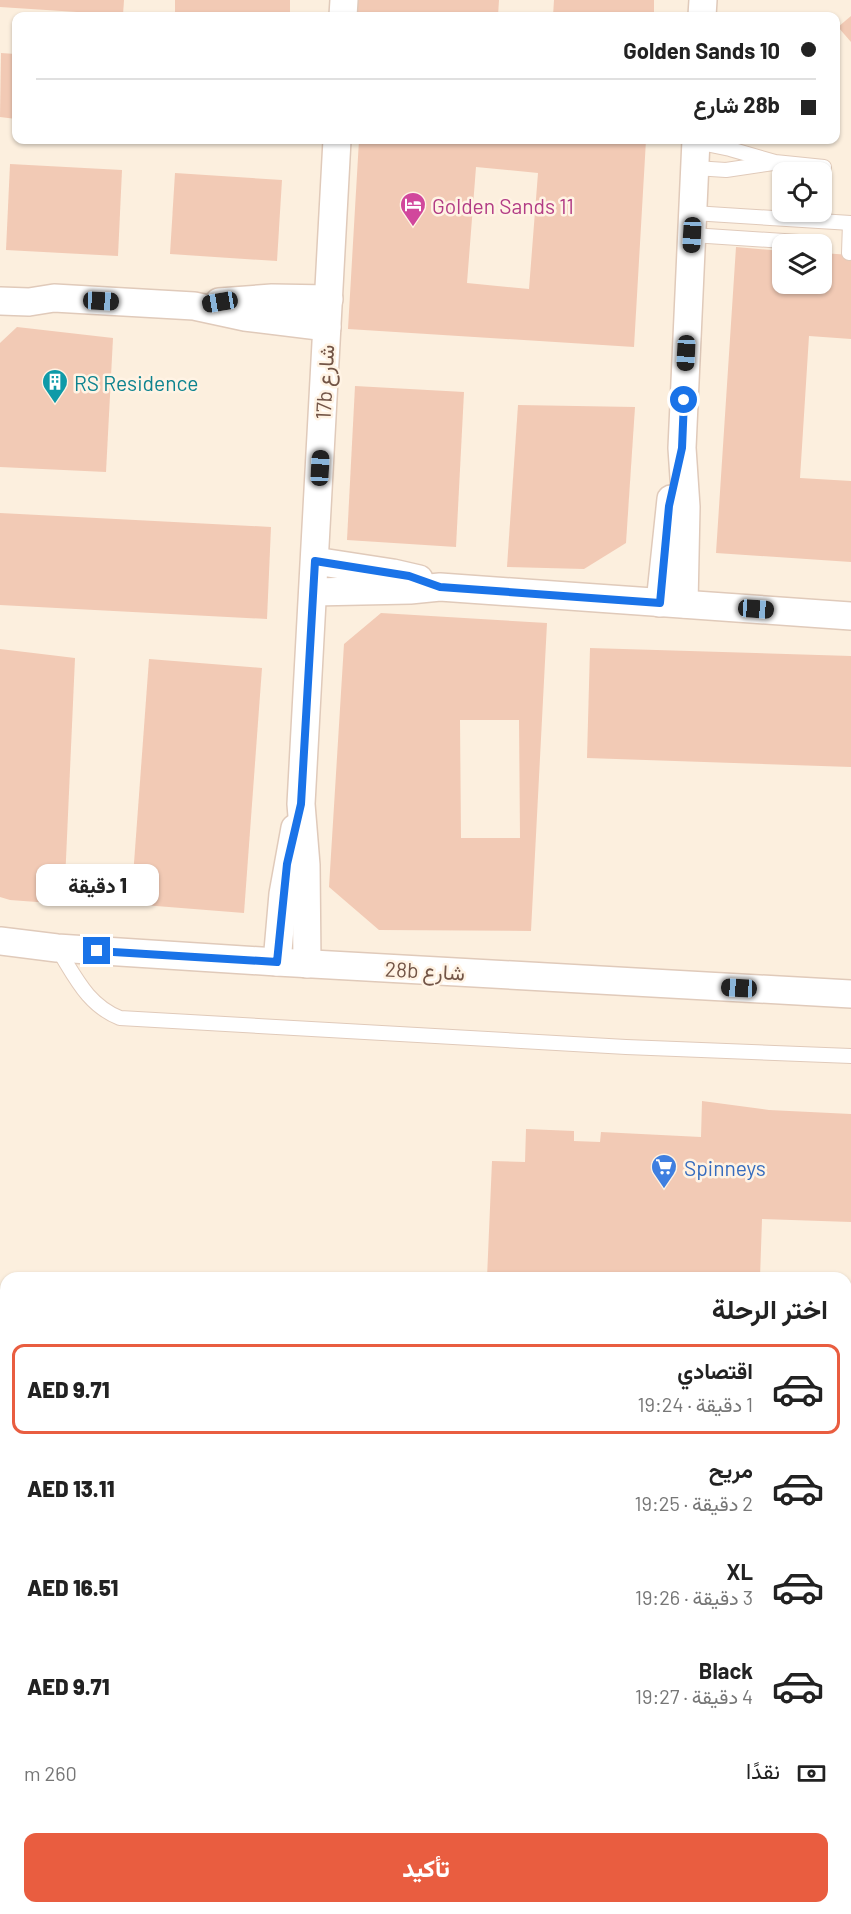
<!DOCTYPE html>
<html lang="ar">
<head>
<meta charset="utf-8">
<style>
	:root { --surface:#fff; --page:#f6f6f6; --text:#222; --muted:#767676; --line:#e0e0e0; --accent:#e95d40 }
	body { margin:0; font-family:Barlow,Vazirmatn,sans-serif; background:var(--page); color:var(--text); direction:rtl; height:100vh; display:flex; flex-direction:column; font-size:22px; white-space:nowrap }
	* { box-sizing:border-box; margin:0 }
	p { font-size:20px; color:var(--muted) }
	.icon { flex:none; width:33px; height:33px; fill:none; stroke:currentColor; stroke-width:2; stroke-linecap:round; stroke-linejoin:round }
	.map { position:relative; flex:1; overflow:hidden; direction:ltr }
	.panel { position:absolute; left:0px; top:1272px; width:852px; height:642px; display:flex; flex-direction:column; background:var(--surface); border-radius:18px 18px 0 0; box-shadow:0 2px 4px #0004; direction:rtl }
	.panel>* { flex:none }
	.hud { position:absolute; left:12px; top:12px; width:828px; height:132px; border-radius:12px; box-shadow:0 2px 4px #0004; direction:rtl; display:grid; align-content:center; height:132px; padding:0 24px; background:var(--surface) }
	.fabs { position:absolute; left:772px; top:162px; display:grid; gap:12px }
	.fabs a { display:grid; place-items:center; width:60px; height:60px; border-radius:12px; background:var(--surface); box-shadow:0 2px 4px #0004; font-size:30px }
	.end { position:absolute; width:27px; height:27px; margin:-14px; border:8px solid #1a73e8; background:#fff; box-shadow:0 0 0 3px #fff }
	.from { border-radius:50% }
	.bubble { position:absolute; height:42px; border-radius:12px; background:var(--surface); box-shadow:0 2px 4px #0004; font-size:20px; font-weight:800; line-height:42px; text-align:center; direction:rtl }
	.car { position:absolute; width:18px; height:36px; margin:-18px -9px; border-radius:8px; box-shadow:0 0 4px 2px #0007; background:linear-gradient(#222 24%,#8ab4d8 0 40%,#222 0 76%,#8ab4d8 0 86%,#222 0) }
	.hud b { display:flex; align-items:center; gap:21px; height:57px; font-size:22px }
	.hud b+b { border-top:2px solid var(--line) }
	.hud i { width:15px; height:15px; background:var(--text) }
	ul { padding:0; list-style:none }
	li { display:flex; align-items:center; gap:18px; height:90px; margin:0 12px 9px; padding:0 12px; border:3px solid transparent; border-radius:12px }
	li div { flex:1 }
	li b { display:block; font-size:22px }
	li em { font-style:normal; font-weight:800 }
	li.selected { border-color:var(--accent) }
	li>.icon { width:54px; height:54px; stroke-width:1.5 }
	h2 { padding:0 24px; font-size:27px; line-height:72px }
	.pay { display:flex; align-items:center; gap:15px; height:66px; padding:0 24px; font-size:22px }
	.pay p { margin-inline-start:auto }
	.button { display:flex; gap:12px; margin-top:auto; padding:12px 24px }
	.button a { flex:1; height:69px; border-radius:12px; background:var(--accent); color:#fff; font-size:24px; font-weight:800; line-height:69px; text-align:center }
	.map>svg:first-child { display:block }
</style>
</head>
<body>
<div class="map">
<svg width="851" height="1914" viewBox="0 0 851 1914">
	<rect width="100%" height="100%" fill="#fcefde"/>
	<g fill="#f2cab5" fill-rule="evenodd">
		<path d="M0,0H124L123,15L0,7Z"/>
		<path d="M175,0H290V16L175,15Z"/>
		<path d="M355,0H499L498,16H354Z"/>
		<path d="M554,0H654V16H553Z"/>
		<path d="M851,16V42L838,27Z"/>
		<path d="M1,53L16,54V119L0,117Z"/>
		<path d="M359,140H646L634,347L348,329ZM476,167L538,173L529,289L467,283Z"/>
		<path d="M10,164L122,170L118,256L6,250Z"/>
		<path d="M175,173L282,180L277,261L170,254Z"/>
		<path d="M736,247L783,251V284H822V253L851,255V339L809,336L800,478L851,481V562L716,553Z"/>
		<path d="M17,327L113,338L106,472L0,467V343Z"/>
		<path d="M355,386L464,392L456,547L347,540Z"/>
		<path d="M518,405L635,407L626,543L584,569L507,567Z"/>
		<path d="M0,513L271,527L267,619L0,605Z"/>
		<path d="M381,613L547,623L531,931L379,930L329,887L344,644ZM460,720H519L520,838H461Z"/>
		<path d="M590,648L851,656V767L587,758Z"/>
		<path d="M0,649L75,658L64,904L10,900L0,897Z"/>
		<path d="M149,659L262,668L244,913L131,904Z"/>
		<path d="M702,1101L769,1110L851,1114V1222L762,1219L760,1278H487L492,1161L525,1162L526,1129L574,1131V1141L600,1142L601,1132L701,1137Z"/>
		<rect x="846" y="1462" width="5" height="107"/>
		<path d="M0,1843H6V1908H162V1914H0Z"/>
		<path d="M846,1900H851V1914H722V1908H846Z"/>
		<rect x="197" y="1908" width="63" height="6"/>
		<rect x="313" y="1908" width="74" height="6"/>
		<path d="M634,1908H692V1914H633Z"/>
	</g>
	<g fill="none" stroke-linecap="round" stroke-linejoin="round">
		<defs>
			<g id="service">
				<path d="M696,142L730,149L775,162L824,167"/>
				<path d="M695,168L726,170L773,163"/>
				<path d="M693,213L851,223"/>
				<path d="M692,235L814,243"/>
				<path d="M849,253L850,223"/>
				<path d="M57,948C75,976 87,1005 120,1018L626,1047L851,1056"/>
				<path d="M0,1579H6"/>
				<path d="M846,1614L851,1615"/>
				<path d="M0,1820H6"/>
				<path d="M846,1857H851"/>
				<path d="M546,1908L575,1910L582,1914"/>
				<path d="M433,1914L434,1908"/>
			</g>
			<g id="minor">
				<path d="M343,16L344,0"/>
				<path d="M702,16L703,0"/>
				<path d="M0,301L29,302L54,298L194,306L245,317L327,327"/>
				<path d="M219,302L272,298L329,299"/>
				<path d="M315,561L393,573L419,579"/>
				<path d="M313,592L410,590L440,587L851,616"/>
				<path d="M660,603L671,499"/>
				<path d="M684,604L686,507L682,448L696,140"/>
				<path d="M0,941L57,948L277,962L851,994"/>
				<path d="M277,962L283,894L295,828"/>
				<path d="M307,964L306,865L301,804L337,140"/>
			</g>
			<g id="primary">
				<path d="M0,1636L6,1637"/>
				<path d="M846,1663L851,1664"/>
				<path d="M0,1763H6"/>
				<path d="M846,1787H851"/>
			</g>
		</defs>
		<use href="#service" stroke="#e0caba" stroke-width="16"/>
		<use href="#minor" stroke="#e0caba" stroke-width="30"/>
		<use href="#primary" stroke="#dad3cf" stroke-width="36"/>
		<use href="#service" stroke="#fff" stroke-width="14"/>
		<use href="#minor" stroke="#fff" stroke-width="27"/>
		<use href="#primary" stroke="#fdd095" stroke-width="33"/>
		<g stroke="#b19ec4" stroke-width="4.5" stroke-dasharray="9 6" stroke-linecap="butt">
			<path d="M0,1686H6"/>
			<path d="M846,1713H851"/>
			<path d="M0,1719L6,1720"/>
			<path d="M846,1751L851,1752"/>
		</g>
	</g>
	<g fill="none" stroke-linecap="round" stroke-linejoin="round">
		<path stroke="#1a73e8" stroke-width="8" d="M97,951L277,962L287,864L301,804L315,561L409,576L440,587L660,603L669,506L682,448L684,400"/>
	</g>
	<defs>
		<symbol id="hotel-pin" viewBox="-11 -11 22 30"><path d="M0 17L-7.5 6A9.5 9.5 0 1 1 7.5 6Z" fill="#d1479c" stroke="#fff3e4"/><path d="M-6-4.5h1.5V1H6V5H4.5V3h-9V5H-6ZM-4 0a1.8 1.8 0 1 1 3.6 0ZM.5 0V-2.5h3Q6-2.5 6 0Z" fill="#fff"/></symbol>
		<symbol id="building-pin" viewBox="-11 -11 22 30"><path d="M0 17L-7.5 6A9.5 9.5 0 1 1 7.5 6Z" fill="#0f9aa8" stroke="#fff3e4"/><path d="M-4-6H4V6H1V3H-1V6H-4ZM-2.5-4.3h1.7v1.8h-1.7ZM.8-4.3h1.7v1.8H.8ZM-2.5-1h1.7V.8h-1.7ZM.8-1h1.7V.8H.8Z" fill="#fff"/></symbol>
		<symbol id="supermarket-pin" viewBox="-11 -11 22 30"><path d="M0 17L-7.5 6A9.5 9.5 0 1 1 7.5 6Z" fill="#3f7fe0" stroke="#fff3e4"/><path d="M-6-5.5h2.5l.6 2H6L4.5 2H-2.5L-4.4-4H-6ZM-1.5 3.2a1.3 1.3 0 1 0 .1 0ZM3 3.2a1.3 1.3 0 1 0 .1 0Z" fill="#fff"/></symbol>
	</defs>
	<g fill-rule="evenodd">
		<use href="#hotel-pin" x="398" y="190" width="30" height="40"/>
		<use href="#building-pin" x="40" y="367" width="30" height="40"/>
		<use href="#supermarket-pin" x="649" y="1152" width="30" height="40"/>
	</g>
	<g text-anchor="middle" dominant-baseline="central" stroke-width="5" stroke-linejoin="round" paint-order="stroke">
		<g font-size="21" fill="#b23c85" stroke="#fff3e4" text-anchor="start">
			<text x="432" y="205">Golden Sands 11</text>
		</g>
		<g font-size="21" fill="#0d838f" stroke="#fff3e4" text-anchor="start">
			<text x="74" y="382">RS Residence</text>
		</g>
		<g font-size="21" fill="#725446" stroke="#fff3e4">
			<text transform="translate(324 382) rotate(-87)">17b شارع</text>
			<text transform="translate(425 970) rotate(3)">28b شارع</text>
		</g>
		<g font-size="21" fill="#366cbe" stroke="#fff3e4" text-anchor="start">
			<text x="684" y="1167">Spinneys</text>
		</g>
	</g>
</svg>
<div class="fabs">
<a><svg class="icon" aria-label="locate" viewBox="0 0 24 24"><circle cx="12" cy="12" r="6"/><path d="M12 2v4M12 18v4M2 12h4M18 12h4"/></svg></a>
<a><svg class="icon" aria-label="layers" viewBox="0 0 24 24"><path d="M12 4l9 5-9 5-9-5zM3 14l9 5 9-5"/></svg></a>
</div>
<i class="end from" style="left:684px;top:400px"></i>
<i class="end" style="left:97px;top:951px"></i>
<div class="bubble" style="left:36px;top:864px;width:123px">1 دقيقة</div>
<i class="car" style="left:692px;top:235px;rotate:183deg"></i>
<i class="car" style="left:101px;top:301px;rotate:93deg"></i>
<i class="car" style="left:220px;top:302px;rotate:261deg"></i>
<i class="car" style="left:686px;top:353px;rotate:183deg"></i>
<i class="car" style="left:320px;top:468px;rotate:3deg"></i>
<i class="car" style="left:756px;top:609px;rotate:94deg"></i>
<i class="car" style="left:739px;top:988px;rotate:273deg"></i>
<div class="hud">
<b><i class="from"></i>Golden Sands 10</b>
<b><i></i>28b شارع</b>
</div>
<section class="panel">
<h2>اختر الرحلة</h2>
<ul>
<li class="selected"><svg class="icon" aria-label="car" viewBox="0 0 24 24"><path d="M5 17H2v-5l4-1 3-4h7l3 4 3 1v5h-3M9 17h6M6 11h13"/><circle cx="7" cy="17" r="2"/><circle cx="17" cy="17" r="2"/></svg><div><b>اقتصادي</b><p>1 دقيقة · 19:24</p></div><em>AED 9.71</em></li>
<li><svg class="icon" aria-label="car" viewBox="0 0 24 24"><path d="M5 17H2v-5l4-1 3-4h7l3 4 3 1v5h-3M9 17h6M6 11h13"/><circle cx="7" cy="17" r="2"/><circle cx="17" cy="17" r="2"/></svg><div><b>مريح</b><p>2 دقيقة · 19:25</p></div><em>AED 13.11</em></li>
<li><svg class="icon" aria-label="car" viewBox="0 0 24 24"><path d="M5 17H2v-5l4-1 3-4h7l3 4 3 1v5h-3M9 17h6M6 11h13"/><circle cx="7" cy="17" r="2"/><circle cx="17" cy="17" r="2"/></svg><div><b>XL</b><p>3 دقيقة · 19:26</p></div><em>AED 16.51</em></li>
<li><svg class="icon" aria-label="car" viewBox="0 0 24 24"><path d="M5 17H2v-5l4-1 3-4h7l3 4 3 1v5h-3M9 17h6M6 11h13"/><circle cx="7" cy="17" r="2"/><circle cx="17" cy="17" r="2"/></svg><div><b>Black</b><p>4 دقيقة · 19:27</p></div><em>AED 9.71</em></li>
</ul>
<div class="pay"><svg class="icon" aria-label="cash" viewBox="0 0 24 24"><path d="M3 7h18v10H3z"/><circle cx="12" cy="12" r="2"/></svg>نقدًا<p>260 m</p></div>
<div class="button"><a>تأكيد</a></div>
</section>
</div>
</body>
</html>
